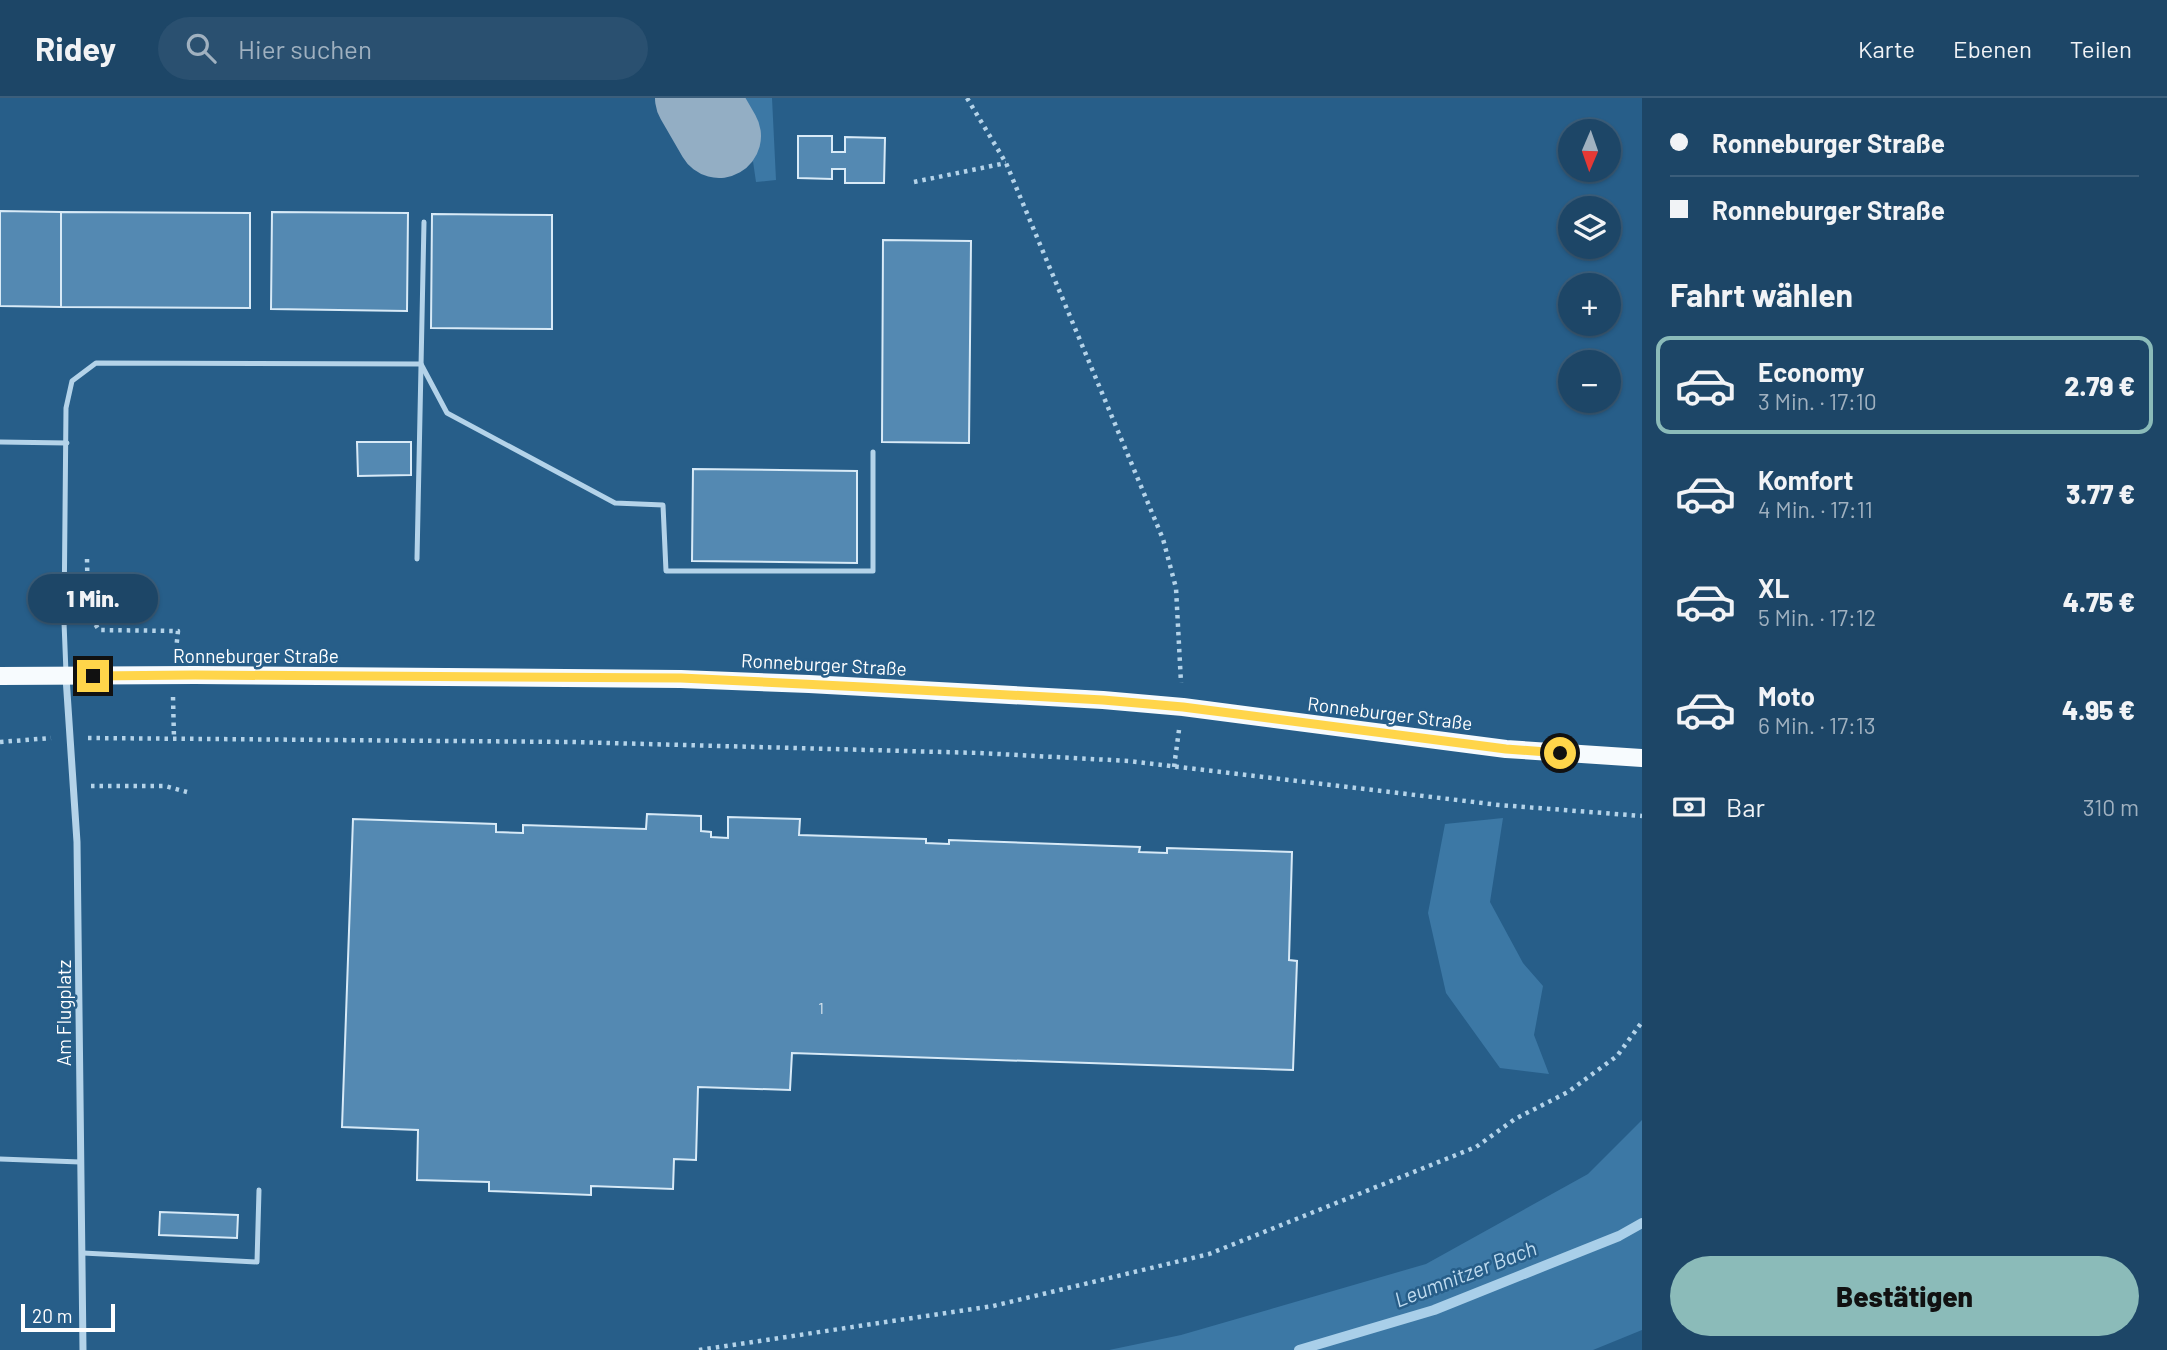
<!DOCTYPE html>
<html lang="de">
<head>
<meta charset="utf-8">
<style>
	:root { --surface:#1d4667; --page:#2a5070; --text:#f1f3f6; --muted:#a0b1c0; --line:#3b5e7b; --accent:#8bbbb9 }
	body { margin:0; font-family:Barlow,sans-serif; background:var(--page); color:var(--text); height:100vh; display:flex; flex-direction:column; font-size:26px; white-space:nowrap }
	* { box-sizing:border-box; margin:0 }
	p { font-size:23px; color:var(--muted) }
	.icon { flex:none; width:38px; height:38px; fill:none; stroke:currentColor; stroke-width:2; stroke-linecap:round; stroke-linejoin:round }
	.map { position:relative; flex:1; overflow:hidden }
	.sheet { display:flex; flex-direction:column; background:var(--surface); width:525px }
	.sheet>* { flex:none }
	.top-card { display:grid; align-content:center; height:154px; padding:0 28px; background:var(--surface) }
	.needle { width:46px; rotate:182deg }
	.controls { position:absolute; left:1558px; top:21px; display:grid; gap:14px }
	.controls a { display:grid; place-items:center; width:63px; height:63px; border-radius:50%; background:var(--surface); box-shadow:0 2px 5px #0004,0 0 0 2px var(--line); font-size:35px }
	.scale { position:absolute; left:21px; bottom:18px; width:94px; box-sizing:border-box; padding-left:7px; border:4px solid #fff; border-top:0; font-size:19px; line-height:24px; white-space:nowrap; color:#fff; -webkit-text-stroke:5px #275e89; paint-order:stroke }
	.end { position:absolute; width:32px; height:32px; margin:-16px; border:9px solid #ffd54a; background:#111; box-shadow:0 0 0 4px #111 }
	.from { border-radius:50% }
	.bubble { position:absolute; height:49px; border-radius:24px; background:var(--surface); box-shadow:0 2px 5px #0004,0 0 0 2px var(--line); font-size:23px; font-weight:800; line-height:49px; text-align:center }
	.top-card b { display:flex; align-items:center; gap:24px; height:66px; font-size:26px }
	.top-card b+b { border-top:2px solid var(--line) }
	.top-card i { width:18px; height:18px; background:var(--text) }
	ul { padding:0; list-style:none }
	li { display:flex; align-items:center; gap:21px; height:98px; margin:0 14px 10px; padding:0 14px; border:4px solid transparent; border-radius:14px }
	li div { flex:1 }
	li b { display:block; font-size:26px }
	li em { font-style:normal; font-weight:800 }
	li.on { border-color:var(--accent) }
	li>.icon { width:63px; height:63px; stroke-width:1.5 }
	h2 { padding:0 28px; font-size:32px; line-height:84px }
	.pay { display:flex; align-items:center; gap:18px; height:77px; padding:0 28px; font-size:26px }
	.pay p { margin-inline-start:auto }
	.action { display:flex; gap:14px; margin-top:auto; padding:14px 28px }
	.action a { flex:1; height:80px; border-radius:42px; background:var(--accent); color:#111; font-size:28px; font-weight:800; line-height:80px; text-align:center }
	header { display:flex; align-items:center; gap:42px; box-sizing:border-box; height:98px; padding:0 35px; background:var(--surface); border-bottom:2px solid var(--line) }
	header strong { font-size:33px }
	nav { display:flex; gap:38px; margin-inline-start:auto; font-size:24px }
	.search { width:490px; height:63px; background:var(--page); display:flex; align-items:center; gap:18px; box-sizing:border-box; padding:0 24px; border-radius:38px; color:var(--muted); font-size:26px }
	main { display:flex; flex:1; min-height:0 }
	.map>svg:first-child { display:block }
</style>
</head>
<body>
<header>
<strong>Ridey</strong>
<div class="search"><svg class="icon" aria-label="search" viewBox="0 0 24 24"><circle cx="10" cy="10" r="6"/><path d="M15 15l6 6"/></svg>Hier suchen</div>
<nav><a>Karte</a><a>Ebenen</a><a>Teilen</a></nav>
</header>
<main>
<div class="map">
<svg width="1642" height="1252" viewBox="0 0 1642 1252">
	<rect width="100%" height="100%" fill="#275e89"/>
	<g fill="#3c78a5">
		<path d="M734,0H772L776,82L756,84L747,22Z"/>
		<path d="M1503,720L1490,804L1523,865L1543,888L1534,937L1549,976L1500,970L1446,895L1428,815L1445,726Z"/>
		<path d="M1642,1022V1232L1593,1252H1109L1181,1237L1426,1166L1588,1076Z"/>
	</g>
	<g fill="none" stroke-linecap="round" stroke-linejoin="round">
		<path stroke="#a9cfe9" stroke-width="10" d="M1299,1252L1434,1212L1619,1138L1642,1125"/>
		<path stroke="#93aec4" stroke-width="84" d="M697,0L719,38"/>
	</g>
	<g fill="#5489b2" stroke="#d8eaf7" stroke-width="2">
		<path d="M798,38H832V54H845V39L885,40L884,85H845V71H832V81L798,80Z"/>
		<path d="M0,113L61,114V209L0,208Z"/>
		<path d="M61,114L250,115V210L61,209Z"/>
		<path d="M272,114L408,115L407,213L271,211Z"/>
		<path d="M432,116L552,117V231L431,230Z"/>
		<path d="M883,142L971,143L969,345L882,344Z"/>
		<path d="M357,344H411V377L358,378Z"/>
		<path d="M693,371L857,373V465L692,463Z"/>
		<path d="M647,716L701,718V733L711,734V739L728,740V719L800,721L799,737L926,741V745L949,746V742L1140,749L1139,754L1167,755V750L1292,754L1289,862L1297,863L1293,972L792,955L790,992L698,989L696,1062L674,1061L673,1091L591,1088V1097L489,1093V1084L417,1082L418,1032L342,1029L353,721L496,726V734L523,735V727L646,731Z"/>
		<path d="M160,1114L238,1117L237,1140L159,1137Z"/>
	</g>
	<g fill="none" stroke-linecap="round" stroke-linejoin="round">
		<g stroke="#b4d3e9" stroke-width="4.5" stroke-dasharray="3.5 5" stroke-linecap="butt">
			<path d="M967,0L1006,65L1163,441L1176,490L1181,585"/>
			<path d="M914,84L1006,65"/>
			<path d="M87,461L88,515L99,532L178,533L176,552"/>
			<path d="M173,599L174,641"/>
			<path d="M88,640L572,644L980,655L1129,663L1499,707L1642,718"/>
			<path d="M0,644L51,640"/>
			<path d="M1174,669L1179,632"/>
			<path d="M91,688H165L187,694"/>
			<path d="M699,1252L993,1208L1209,1156L1476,1049L1515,1021L1568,994L1617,958L1642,924"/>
		</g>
		<g stroke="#b4d3e9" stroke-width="5">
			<path d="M0,344L67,345"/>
			<path d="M417,461L424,124"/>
			<path d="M66,575L64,524L66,310L72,283L96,265L421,266L447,315L615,405L663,407L666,473H873V354"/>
			<path d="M0,1061L80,1064"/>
			<path d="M83,1155L257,1164L259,1092"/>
		</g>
		<path stroke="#b4d3e9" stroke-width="7" d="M66,579L77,744L83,1252"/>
		<path stroke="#f7fbfe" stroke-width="18" d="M0,578L195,577L681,581L809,586L1103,602L1183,609L1506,651L1642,660"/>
	</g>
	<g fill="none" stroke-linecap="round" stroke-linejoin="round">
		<path stroke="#ffd54a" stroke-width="9" d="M93,578L195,577L681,580L863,589L1103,602L1183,609L1506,651L1560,655"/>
	</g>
	<g text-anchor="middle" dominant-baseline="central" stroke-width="5" stroke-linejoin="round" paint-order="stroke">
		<g font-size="16" fill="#d4e2ec">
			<text x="821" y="909">1</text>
		</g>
		<g font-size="19" fill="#fff" stroke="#275e89">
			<text x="256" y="557">Ronneburger Straße</text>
			<text transform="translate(824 566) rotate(3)">Ronneburger Straße</text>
			<text transform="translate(1390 615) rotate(7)">Ronneburger Straße</text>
			<text transform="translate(63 915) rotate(-90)">Am Flugplatz</text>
		</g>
		<g font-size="21" font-style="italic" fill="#c0dcf0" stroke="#275e89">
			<text transform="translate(1465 1175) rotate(-21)">Leumnitzer Bach</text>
		</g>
	</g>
</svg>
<div class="controls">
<a><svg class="needle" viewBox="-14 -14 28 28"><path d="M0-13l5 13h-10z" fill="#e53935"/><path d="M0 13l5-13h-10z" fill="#a0b1c0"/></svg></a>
<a><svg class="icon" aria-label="layers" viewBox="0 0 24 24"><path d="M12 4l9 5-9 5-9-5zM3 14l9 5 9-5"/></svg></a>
<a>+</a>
<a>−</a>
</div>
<div class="scale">20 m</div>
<i class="end from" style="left:1560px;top:655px"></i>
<i class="end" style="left:93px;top:578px"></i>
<div class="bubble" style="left:28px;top:476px;width:130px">1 Min.</div>
</div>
<section class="sheet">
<div class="top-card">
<b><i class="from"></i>Ronneburger Straße</b>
<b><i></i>Ronneburger Straße</b>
</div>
<h2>Fahrt wählen</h2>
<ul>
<li class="on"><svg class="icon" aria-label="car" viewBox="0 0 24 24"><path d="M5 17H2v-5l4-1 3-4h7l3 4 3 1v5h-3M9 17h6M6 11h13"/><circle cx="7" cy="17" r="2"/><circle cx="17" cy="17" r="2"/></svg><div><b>Economy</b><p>3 Min. · 17:10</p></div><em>2.79 €</em></li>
<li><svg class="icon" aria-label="car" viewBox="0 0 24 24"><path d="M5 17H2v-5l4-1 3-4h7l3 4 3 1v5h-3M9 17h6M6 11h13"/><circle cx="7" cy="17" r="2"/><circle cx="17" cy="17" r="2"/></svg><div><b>Komfort</b><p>4 Min. · 17:11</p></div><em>3.77 €</em></li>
<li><svg class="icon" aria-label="car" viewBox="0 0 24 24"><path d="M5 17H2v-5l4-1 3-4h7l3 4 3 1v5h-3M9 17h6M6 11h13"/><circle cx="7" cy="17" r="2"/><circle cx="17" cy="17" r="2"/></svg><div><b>XL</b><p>5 Min. · 17:12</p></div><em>4.75 €</em></li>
<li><svg class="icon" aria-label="car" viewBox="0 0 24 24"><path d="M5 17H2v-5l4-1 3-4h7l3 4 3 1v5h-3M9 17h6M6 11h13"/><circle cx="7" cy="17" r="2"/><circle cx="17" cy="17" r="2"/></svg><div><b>Moto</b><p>6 Min. · 17:13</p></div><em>4.95 €</em></li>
</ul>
<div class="pay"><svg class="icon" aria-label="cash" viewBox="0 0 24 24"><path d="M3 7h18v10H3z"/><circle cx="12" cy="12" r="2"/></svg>Bar<p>310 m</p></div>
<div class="action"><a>Bestätigen</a></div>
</section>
</main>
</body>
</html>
